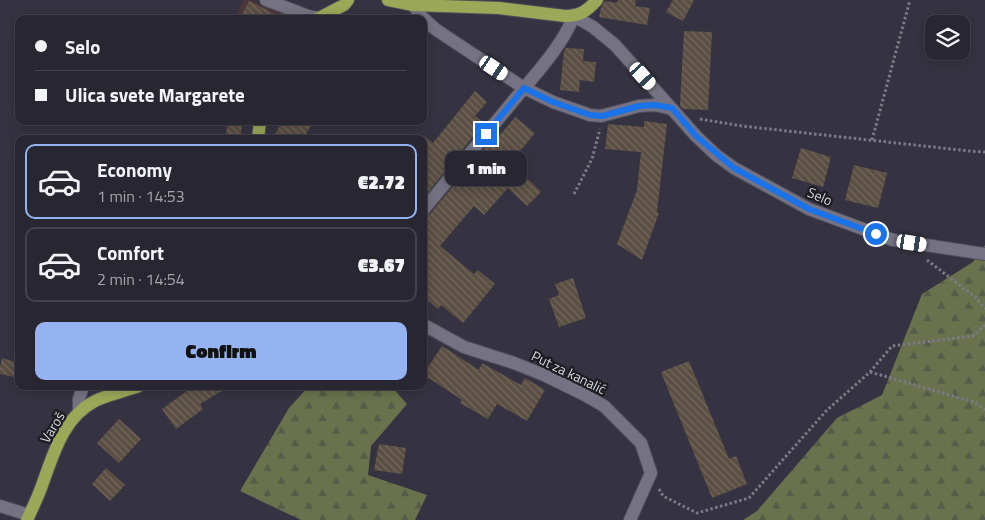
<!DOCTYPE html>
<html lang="en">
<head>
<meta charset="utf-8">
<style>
	:root { --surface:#282631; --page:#34323d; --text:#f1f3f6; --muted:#a5a5ab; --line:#44434d; --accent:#95b2f1 }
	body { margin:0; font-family:"Titillium Web",sans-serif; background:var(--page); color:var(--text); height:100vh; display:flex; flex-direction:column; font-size:19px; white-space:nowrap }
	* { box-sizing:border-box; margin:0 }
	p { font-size:16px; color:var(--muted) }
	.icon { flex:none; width:28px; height:28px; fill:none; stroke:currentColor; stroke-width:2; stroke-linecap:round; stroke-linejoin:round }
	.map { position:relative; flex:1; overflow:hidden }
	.drawer { position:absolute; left:15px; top:135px; width:412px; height:255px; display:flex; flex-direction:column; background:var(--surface); border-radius:10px; box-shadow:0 2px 12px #0003,0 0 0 1px var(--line) }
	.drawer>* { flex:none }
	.hud { position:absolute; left:15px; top:15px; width:412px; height:110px; border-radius:10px; box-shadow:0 2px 12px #0003,0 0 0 1px var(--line); display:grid; align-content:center; height:110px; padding:0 20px; background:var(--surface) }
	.tools { position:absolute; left:925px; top:15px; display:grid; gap:10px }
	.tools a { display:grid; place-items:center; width:45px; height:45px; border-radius:10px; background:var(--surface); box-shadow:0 2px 12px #0003,0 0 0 1px var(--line); font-size:25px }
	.end { position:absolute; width:22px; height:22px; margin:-11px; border:6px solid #1a73e8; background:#fff; box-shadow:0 0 0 2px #fff }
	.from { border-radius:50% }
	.bubble { position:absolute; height:35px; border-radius:10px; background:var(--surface); box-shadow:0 2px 12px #0003,0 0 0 1px var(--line); font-size:16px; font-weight:800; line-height:35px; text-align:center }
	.car { position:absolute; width:15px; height:30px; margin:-15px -8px; border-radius:6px; box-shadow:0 0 4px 1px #0007; background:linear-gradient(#fff 24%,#345 0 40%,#fff 0 76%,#345 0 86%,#fff 0) }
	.hud b { display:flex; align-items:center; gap:18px; height:48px; font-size:19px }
	.hud b+b { border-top:1px solid var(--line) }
	.hud i { width:12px; height:12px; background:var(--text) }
	ul { padding:9px 0 0; list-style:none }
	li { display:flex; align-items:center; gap:15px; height:75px; margin:0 10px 8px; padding:0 10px; border:2px solid var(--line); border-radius:10px }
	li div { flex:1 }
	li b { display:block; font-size:19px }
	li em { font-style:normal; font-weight:800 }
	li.current { border-color:var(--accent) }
	li>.icon { width:45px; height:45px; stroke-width:1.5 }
	.primary-button { display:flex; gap:10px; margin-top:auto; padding:10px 20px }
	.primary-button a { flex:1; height:58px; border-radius:10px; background:var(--accent); color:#111; font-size:20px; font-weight:800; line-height:58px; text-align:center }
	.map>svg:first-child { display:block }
</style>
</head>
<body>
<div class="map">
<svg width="985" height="520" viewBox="0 0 985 520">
	<defs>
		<pattern id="forest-firs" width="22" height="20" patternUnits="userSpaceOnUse" patternTransform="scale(1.25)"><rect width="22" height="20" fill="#6a724d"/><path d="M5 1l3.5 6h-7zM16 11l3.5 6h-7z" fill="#575c48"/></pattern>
		<pattern id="building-back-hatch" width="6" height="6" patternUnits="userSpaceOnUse" patternTransform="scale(1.25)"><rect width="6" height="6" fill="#5b4f43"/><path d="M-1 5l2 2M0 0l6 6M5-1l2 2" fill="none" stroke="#72685e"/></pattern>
	</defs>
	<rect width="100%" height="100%" fill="#353341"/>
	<path fill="#4b3639" d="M243,0H250L295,19H235Z"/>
	<g fill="url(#forest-firs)">
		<path d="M985,245V520H743L757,511L837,418L882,395L922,294L973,262Z"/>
		<path d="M309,386H391L407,404L371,446L368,475L427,495L415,520H301L240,491L289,408Z"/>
	</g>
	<g fill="url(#building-back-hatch)">
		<path d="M618,0H636L635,6L650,8L647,25L599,17L601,8L605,1L617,3Z"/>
		<path d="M673,0H694L683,21L666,12Z"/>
		<path d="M249,1L284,19H240Z"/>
		<path d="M684,31L712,32L708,110L683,109L680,106Z"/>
		<path d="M566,48L584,49L583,61L596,62L594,82L580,80L579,92L560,90L564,51Z"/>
		<path d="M475,91L487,102L475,116L484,123L424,197V136L433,143Z"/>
		<path d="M515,117L535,133L511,162L541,192L527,206L508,188L484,215L474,206L440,246L474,274L478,270L495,284L463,323L441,305L438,309L424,297V217L430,214L497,133L500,135Z"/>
		<path d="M227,121H242L241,139H226Z"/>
		<path d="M282,121H314L303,139H273Z"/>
		<path d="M644,121L667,124L657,212L659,213L642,260L617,244L637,190L641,152L605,149L608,124L644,127Z"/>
		<path d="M801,148L831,157L823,187L792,178Z"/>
		<path d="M854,165L887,173L878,208L845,200Z"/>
		<path d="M573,278L586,318L559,327L549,299L559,295L555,284Z"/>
		<path d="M442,346L479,370L482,363L521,385L525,378L545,390L527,421L497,404L488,419L460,403L462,400L424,375V373Z"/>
		<path d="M2,358L19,363V378L0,374V367Z"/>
		<path d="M689,361L729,459L736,456L747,484L712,498L661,372Z"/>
		<path d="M194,386H230L200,404L203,409L176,429L162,409Z"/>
		<path d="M119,419L141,439L119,463L97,443Z"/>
		<path d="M379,444L406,448L402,474L374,470Z"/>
		<path d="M106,468L125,485L110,501L92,484Z"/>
	</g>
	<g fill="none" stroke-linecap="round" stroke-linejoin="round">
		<defs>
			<g id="minor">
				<path d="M266,0L308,16L318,18"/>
				<path d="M413,5L422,17L435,29L524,88L553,102L590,115L601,116L639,106L655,105L672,109"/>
				<path d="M424,209C454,173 484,136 514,100C535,75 562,46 574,16L593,27L615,45L632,64L696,136L716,155L734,168L809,209L893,240L985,254"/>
				<path d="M424,325L464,347L514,363L544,375L583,394L604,406L641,443L651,473L630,520"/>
				<path d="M79,411V399L83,386"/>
				<path d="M0,506L29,515"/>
			</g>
			<g id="major">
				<path d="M388,0L413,5L499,8L565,16C580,16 587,11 597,0"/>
				<path d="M317,19L344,5L348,0"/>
				<path d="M258,139L260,121"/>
				<path d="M27,520C32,509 37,499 41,488C53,456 62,418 95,401C106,395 126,391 139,386"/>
			</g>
		</defs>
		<use href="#minor" stroke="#504f5b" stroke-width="14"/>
		<use href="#major" stroke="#504f5b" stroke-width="14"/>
		<g stroke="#7c7a86" stroke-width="3" stroke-dasharray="2.5 2.5" stroke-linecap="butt">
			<path d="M700,119L742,126L969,151L985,152"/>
			<path d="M872,140L910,0"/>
			<path d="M574,194L592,159L600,129"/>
			<path d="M927,260L975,297L985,309"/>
			<path d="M870,372L974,402L985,410"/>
			<path d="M659,489L663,496L697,513L749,498L826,411L870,372L892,346L973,336L985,325"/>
		</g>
		<use href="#minor" stroke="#757383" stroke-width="12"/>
		<use href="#major" stroke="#9ba857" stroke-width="12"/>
	</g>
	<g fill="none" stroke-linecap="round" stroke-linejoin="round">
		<path stroke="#1a73e8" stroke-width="6" d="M486,134L524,88L553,102L590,115L602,116L639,106L655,105L672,108L696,136L734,168L809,209L876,234"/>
	</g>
	<g text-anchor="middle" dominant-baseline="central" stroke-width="4.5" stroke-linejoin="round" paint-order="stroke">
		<g font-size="14" fill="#d7d7df" stroke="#1c1c22">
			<text transform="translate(820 196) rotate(23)">Selo</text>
			<text transform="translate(569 372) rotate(26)">Put za kanalić</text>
			<text transform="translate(52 427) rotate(-59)">Varoš</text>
		</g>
	</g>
</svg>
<div class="tools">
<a><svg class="icon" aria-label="layers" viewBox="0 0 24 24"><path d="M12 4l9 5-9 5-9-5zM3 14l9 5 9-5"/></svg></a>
</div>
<i class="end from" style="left:876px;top:234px"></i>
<i class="end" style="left:486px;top:134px"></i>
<div class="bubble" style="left:445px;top:151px;width:82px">1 min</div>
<i class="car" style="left:494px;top:68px;rotate:124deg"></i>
<i class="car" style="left:643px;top:76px;rotate:138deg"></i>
<i class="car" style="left:912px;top:243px;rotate:99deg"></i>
<div class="hud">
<b><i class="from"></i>Selo</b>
<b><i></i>Ulica svete Margarete</b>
</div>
<section class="drawer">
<ul>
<li class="current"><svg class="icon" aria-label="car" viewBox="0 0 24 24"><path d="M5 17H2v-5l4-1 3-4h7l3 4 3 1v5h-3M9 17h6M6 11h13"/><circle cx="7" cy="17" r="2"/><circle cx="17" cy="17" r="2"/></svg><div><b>Economy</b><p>1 min · 14:53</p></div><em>€2.72</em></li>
<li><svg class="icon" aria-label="car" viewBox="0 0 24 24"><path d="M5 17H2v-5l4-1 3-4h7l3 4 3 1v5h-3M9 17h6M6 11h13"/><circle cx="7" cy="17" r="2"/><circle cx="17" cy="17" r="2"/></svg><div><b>Comfort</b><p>2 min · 14:54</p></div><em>€3.67</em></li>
</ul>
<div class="primary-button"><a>Confirm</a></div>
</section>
</div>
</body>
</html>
